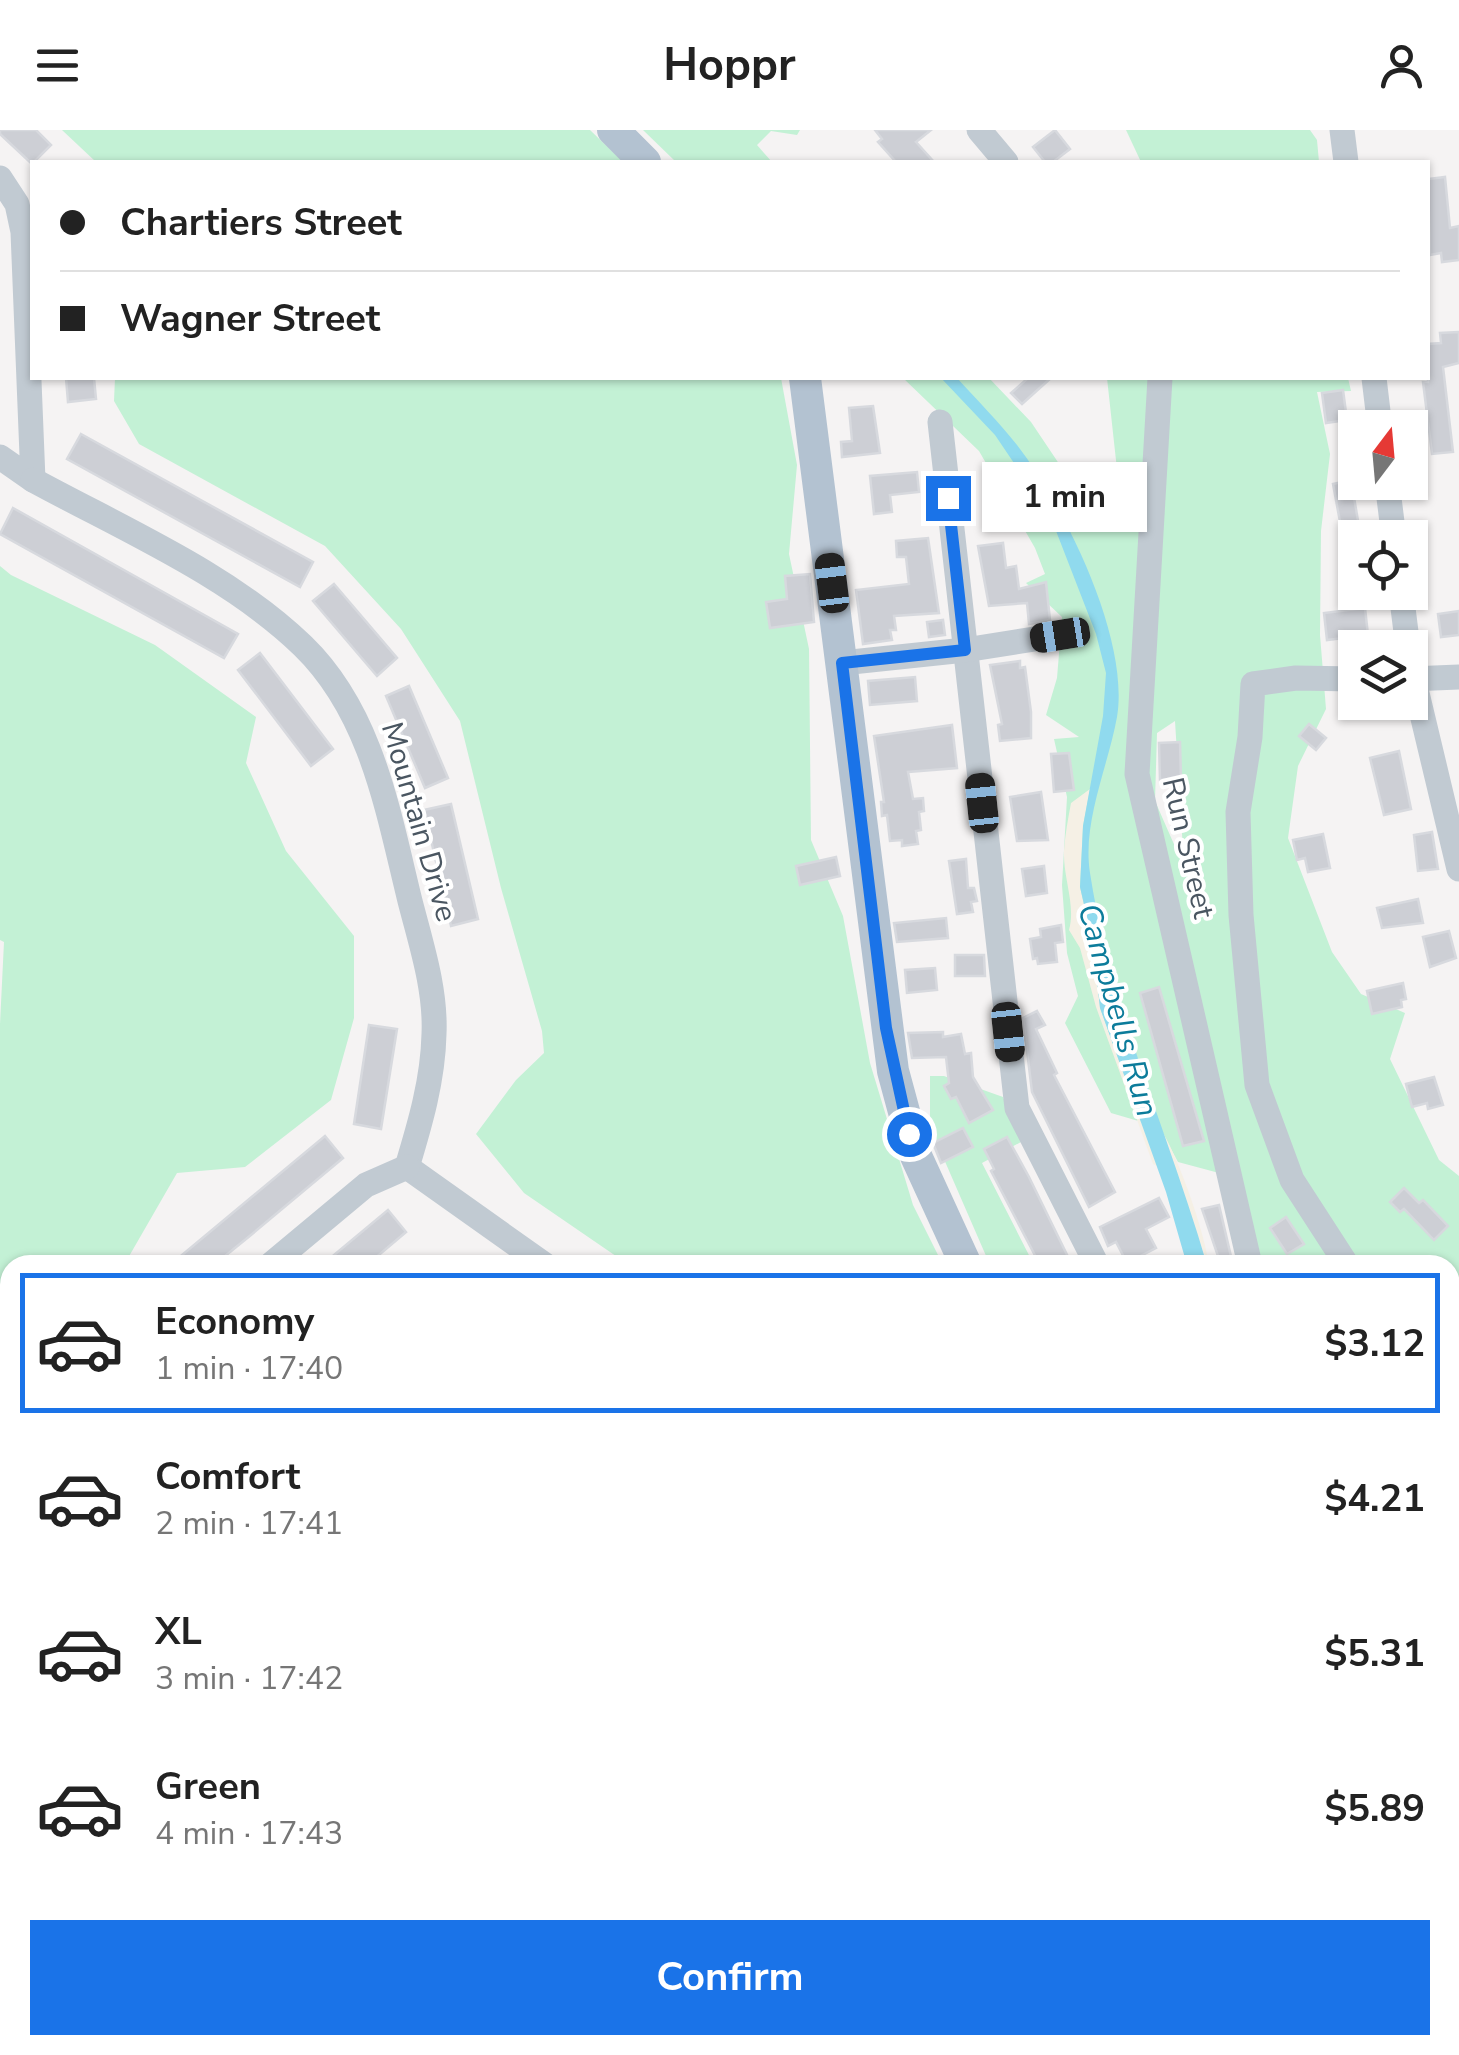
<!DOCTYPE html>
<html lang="en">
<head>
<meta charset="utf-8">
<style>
	:root { --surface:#fff; --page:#f6f6f6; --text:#222; --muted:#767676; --line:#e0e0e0; --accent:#1a73e8 }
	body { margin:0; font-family:"Nunito Sans",sans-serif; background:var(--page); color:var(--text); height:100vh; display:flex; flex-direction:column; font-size:38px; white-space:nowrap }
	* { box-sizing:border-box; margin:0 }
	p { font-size:32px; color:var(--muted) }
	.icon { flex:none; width:55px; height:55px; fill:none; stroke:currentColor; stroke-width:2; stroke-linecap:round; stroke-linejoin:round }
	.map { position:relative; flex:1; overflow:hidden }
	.drawer { position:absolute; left:0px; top:1125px; width:1460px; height:800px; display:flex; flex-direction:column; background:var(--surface); border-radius:30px 30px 0 0; box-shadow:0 2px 8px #0004 }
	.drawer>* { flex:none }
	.guide { position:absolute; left:30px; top:30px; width:1400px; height:220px; border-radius:0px; box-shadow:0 2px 8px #0004; display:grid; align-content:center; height:220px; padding:0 30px; background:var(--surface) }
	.needle { width:65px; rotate:16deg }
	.tools { position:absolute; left:1338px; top:280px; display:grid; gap:20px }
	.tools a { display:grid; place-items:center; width:90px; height:90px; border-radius:0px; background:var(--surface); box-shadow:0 2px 8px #0004; font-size:50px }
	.end { position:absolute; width:45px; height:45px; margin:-22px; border:12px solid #1a73e8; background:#fff; box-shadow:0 0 0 5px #fff }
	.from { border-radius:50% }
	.bubble { position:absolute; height:70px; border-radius:0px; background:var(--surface); box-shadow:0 2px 8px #0004; font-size:32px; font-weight:700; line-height:70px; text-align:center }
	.car { position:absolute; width:30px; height:60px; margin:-30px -15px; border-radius:12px; box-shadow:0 0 8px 2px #0007; background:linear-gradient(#222 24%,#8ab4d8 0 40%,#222 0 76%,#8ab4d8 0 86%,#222 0) }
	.guide b { display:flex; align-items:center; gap:35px; height:95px; font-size:38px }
	.guide b+b { border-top:2px solid var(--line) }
	.guide i { width:25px; height:25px; background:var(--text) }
	ul { padding:18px 0 0; list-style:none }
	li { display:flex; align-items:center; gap:30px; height:140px; margin:0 20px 15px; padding:0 10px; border:5px solid transparent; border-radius:0px }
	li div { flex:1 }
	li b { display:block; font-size:38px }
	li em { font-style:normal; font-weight:700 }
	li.on { border-color:var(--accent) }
	li>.icon { width:90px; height:90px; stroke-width:1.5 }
	.cta { display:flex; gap:20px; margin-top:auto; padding:20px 30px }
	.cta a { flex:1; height:115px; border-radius:0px; background:var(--accent); color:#fff; font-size:40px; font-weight:700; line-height:115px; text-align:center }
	header { display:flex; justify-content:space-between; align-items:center; height:130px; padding:0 30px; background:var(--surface); font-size:45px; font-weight:700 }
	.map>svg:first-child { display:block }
</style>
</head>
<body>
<header><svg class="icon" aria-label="menu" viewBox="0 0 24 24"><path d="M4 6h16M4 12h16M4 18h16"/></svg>Hoppr<svg class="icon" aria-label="person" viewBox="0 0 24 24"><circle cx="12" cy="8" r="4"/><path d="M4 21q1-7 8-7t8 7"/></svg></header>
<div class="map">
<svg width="1459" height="1925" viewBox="0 0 1459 1925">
	<rect width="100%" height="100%" fill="#f5f3f3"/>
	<g fill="#c3f1d5" fill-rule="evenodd">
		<path d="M62,0H590L623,32H96Z"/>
		<path d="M643,0H800L797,5L771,1L757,15L772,32H790H676Z"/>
		<path d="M1126,0H1310L1317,10L1319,32H1141Z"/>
		<path d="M115,248H781L797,335L789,424L809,519L811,710L843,786L870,933L913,1075L943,1135H629L524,1063L476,1004L516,950L544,923L542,901L501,758L460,591L401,499L325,416L139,314L114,271Z"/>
		<path d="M903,248H989L1031,292L1082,368L1120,367L1107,248H1348L1351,261L1317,262L1330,324L1321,401L1320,505L1326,579L1298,636L1288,708L1332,822L1361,864L1405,883L1390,929L1439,1030L1459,1046V1232L1450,1229V1135H1257L1219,1043L1178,1032L1159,997L1111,983L1065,893L1078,866L1067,823L1062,755L1067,667L1054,609L1079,607L1046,585L1057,548L1062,487L1026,453L1045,444L1035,418L979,321ZM1175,591L1184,736V737L1155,671L1157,603Z"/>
		<path d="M0,436L11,445L155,515L256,587L246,633L286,721L354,806V888L331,970L245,1037L177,1043L124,1135H10V1417L0,1403V894L4,812L0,810Z"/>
		<path d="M930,946H944L1003,967L1021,1012L982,1033L1034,1135H990L930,997Z"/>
	</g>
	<g fill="#f5f0e5">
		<path d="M1090,659L1083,696L1080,757L1093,814L1100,878L1157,1036L1153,1034L1096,877L1080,818L1069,800C1076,775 1063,748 1064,721C1065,705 1068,689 1071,673Z"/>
		<path d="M1159,997C1175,1017 1208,1111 1208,1135Z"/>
	</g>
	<path fill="#90daee" d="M941,248H957C977,270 999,292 1017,315C1065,377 1130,509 1117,587C1108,637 1082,692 1090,743C1111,879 1169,1004 1207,1135H1187L1166,1062L1100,878L1093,814L1080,757L1083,696L1103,586L1106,543L1096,504L1051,388L995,305Z"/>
	<g fill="#cdcfd5" stroke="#d7d9de" stroke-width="2.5">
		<path d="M0,0H36L51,15L32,34L0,4Z"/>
		<path d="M875,0H931L916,12L934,32H896L878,12L882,9Z"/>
		<path d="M1055,0L1070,19L1053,32H1045L1033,17Z"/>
		<path d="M1445,47L1450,98L1459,96V130L1442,132L1441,123L1430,125L1428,49Z"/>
		<path d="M1459,202V233L1443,237L1453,322L1432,324L1423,252H1428V214L1441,213L1440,203Z"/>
		<path d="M66,248H94L96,269L68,272Z"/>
		<path d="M1028,248H1051L1022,274L1011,263Z"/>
		<path d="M1343,260L1347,290L1326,293L1322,263Z"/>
		<path d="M873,276L880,323L842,327L841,312L852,311L849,278Z"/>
		<path d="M81,304L313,432L300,457L67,329Z"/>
		<path d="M917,342L919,362L890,365L892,382L874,384L870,346Z"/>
		<path d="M1351,350L1361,408H1343L1333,354Z"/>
		<path d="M13,378L238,504L224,528L0,404Z"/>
		<path d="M928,408L939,483L894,486L896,500H890L892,510L863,514L856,460L909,454L906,427H897L896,411Z"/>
		<path d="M1003,413L1006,438L1016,436L1019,459L1046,452L1050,490L1029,494L1027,473L989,476L978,416Z"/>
		<path d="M1355,423V467L1345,468L1340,425Z"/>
		<path d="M810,444L814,492L770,498L766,472L787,469L785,446Z"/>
		<path d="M334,454L397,528L377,546L313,471Z"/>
		<path d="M1365,478L1368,505L1327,510L1324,483Z"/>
		<path d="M1459,481V505L1441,507L1438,484Z"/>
		<path d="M943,490L945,505L929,507L927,492Z"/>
		<path d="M260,523L333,619L311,636L238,540Z"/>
		<path d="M1020,531V538L1025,537L1031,582V608L1000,611L998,595L1002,594L990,535Z"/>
		<path d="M915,547L917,571L870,575L868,551Z"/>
		<path d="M409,556L448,648L425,658L386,566Z"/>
		<path d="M1309,594L1326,608L1316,620L1299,606Z"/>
		<path d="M952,595L957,638L908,642L913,669L923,668L924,681L919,682L921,700L916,701L918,714L902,716V710L890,711L887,685L882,686L881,672H884L874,606Z"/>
		<path d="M1180,612L1181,649L1160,650L1159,613Z"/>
		<path d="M1399,621L1411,679L1384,685L1370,628Z"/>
		<path d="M1069,623L1074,660L1054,662L1051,624Z"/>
		<path d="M1041,662L1048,710L1017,711L1010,667Z"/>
		<path d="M451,674L478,789L451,796L424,680Z"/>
		<path d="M1432,702L1438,739L1418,741L1414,705Z"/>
		<path d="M1323,704L1330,738L1308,742L1305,728L1297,730L1293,710Z"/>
		<path d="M836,727L840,746L800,755L796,736Z"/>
		<path d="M966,729L968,758H974L977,771L971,772L973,782L957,784L949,731Z"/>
		<path d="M1044,736L1047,763L1026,766L1022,739Z"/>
		<path d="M1418,769L1423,793L1382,798L1377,778Z"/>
		<path d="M946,788L948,808L897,812L894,793Z"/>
		<path d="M1061,795L1063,812L1055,813L1057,832L1038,834L1037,828L1033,829L1030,809L1041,807L1040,799Z"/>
		<path d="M1449,801L1456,828L1430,837L1423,807Z"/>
		<path d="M955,825H984L985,846H955Z"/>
		<path d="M935,838L937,860L907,863L905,840Z"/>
		<path d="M1403,853L1406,869L1401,870L1402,877L1372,884L1367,861Z"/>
		<path d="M1159,857L1204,1011L1183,1016L1140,863Z"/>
		<path d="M1037,881L1045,895L1036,899L1057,943L1054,945L1115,1062L1089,1077L1032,962L1023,888Z"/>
		<path d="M369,895L397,899L381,999L354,994Z"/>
		<path d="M943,902V907L961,904L965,924L971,923L973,947L993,980L969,993L956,967L951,969L944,956L949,953L946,927L912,928L908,903Z"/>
		<path d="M1434,947L1443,975L1428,979L1427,973L1412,977L1406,954Z"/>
		<path d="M963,998L973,1017L941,1033L933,1013Z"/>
		<path d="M325,1006L343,1028L251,1105L214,1135H170Z"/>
		<path d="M1007,1007L1029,1047L1072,1135H1040L991,1041L994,1039L984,1019Z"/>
		<path d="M1404,1058L1419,1073L1423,1070L1448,1096L1434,1110L1404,1079L1400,1082L1390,1072Z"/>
		<path d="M1159,1068L1169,1087L1146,1099L1156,1118L1127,1133L1116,1112L1108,1116L1100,1097Z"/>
		<path d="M1219,1075L1233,1135H1221L1202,1079Z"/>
		<path d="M388,1080L406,1102L367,1135H322Z"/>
		<path d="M1286,1087L1304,1114L1287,1124L1270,1098Z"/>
	</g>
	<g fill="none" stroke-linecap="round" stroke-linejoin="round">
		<g stroke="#c1cad2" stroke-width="25">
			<path d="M979,0L1006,32"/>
			<path d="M1342,0L1346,32"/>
			<path d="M0,48L17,74L23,102L33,350L0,327"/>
			<path d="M1160,248L1137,644L1250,1135"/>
			<path d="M1374,248L1380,298"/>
			<path d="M940,292L1017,978L1097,1135"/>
			<path d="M33,350C123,399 230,445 303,516C372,583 388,682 410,771C421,814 436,859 434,904C433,950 420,994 407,1037"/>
			<path d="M1387,352L1394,408"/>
			<path d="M1401,462L1408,518"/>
			<path d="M842,533L965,520L1060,505"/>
			<path d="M1410,534L1459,739"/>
			<path d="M1410,549L1459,547"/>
			<path d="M407,1037L545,1135"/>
			<path d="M270,1135L366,1055L407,1037"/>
			<path d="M1347,1135L1292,1050L1257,955L1241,785L1238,682L1250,607L1253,554L1296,548L1355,549"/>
			<path d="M1450,1255L1459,1257"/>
			<path d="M0,1314L10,1355"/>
			<path d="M1450,1417L1459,1418"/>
			<path d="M0,1452L10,1455"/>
			<path d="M1450,1540L1459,1541"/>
			<path d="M1450,1663L1459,1664"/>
			<path d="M1450,1786H1459"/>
			<path d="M0,1911L10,1909"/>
			<path d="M119,1915L121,1925"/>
			<path d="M336,1915L340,1925"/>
			<path d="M1016,1915L1024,1925"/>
			<path d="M541,1925L554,1915"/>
			<path d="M787,1925L800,1915"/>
			<path d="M1057,1925L1071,1915"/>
			<path d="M1287,1925L1302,1915"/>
			<path d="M1367,1925L1368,1915"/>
		</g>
		<g stroke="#b3c2d1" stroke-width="32">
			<path d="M613,0L645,32"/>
			<path d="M805,248L893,941L916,1026L966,1135"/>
			<path d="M1315,1915L1325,1925"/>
		</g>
	</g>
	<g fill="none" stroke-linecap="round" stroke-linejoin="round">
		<path stroke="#1a73e8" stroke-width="12" d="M909,1004L886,898L842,533L965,520L948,368"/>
	</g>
	<g text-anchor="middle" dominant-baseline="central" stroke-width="8" stroke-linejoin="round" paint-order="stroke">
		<g font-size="30" fill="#4a5661" stroke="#fff">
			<text transform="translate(419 692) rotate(74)">Mountain Drive</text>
			<text transform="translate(1188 718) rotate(77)">Run Street</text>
		</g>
		<g font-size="32" font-style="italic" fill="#0c7c9b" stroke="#fff">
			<text transform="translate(1118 880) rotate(74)">Campbells Run</text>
		</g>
	</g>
</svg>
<div class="tools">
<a><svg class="needle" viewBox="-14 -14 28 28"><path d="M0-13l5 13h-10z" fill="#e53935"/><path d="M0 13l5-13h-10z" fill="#767676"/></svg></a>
<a><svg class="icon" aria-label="locate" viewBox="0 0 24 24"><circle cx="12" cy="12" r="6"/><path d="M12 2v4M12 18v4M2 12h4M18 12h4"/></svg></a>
<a><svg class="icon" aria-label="layers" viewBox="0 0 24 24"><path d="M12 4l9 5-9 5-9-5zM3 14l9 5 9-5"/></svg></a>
</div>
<i class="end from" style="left:909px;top:1004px"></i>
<i class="end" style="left:948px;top:368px"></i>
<div class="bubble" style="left:982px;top:332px;width:165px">1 min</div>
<i class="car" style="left:832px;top:453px;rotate:353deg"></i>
<i class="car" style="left:1060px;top:505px;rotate:261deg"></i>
<i class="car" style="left:982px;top:673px;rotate:354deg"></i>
<i class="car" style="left:1008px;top:902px;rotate:174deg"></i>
<div class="guide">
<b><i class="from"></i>Chartiers Street</b>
<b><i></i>Wagner Street</b>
</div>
<section class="drawer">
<ul>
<li class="on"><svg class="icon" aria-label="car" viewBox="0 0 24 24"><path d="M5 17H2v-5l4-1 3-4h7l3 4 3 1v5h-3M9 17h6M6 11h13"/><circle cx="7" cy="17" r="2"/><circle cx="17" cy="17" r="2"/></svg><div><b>Economy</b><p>1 min · 17:40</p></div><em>$3.12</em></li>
<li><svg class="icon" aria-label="car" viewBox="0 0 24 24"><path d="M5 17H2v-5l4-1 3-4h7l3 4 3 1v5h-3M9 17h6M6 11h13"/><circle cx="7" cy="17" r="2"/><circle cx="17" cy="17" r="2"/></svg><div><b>Comfort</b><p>2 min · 17:41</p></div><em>$4.21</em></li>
<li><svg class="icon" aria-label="car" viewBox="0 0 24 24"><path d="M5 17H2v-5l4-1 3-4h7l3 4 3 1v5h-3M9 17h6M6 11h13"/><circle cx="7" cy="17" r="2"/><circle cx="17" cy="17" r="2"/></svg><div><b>XL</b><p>3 min · 17:42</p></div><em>$5.31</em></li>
<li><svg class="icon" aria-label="car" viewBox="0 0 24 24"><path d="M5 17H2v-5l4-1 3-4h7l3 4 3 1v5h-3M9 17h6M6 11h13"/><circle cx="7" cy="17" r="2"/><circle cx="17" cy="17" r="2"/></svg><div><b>Green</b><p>4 min · 17:43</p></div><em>$5.89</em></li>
</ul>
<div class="cta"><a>Confirm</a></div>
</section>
</div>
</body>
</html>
